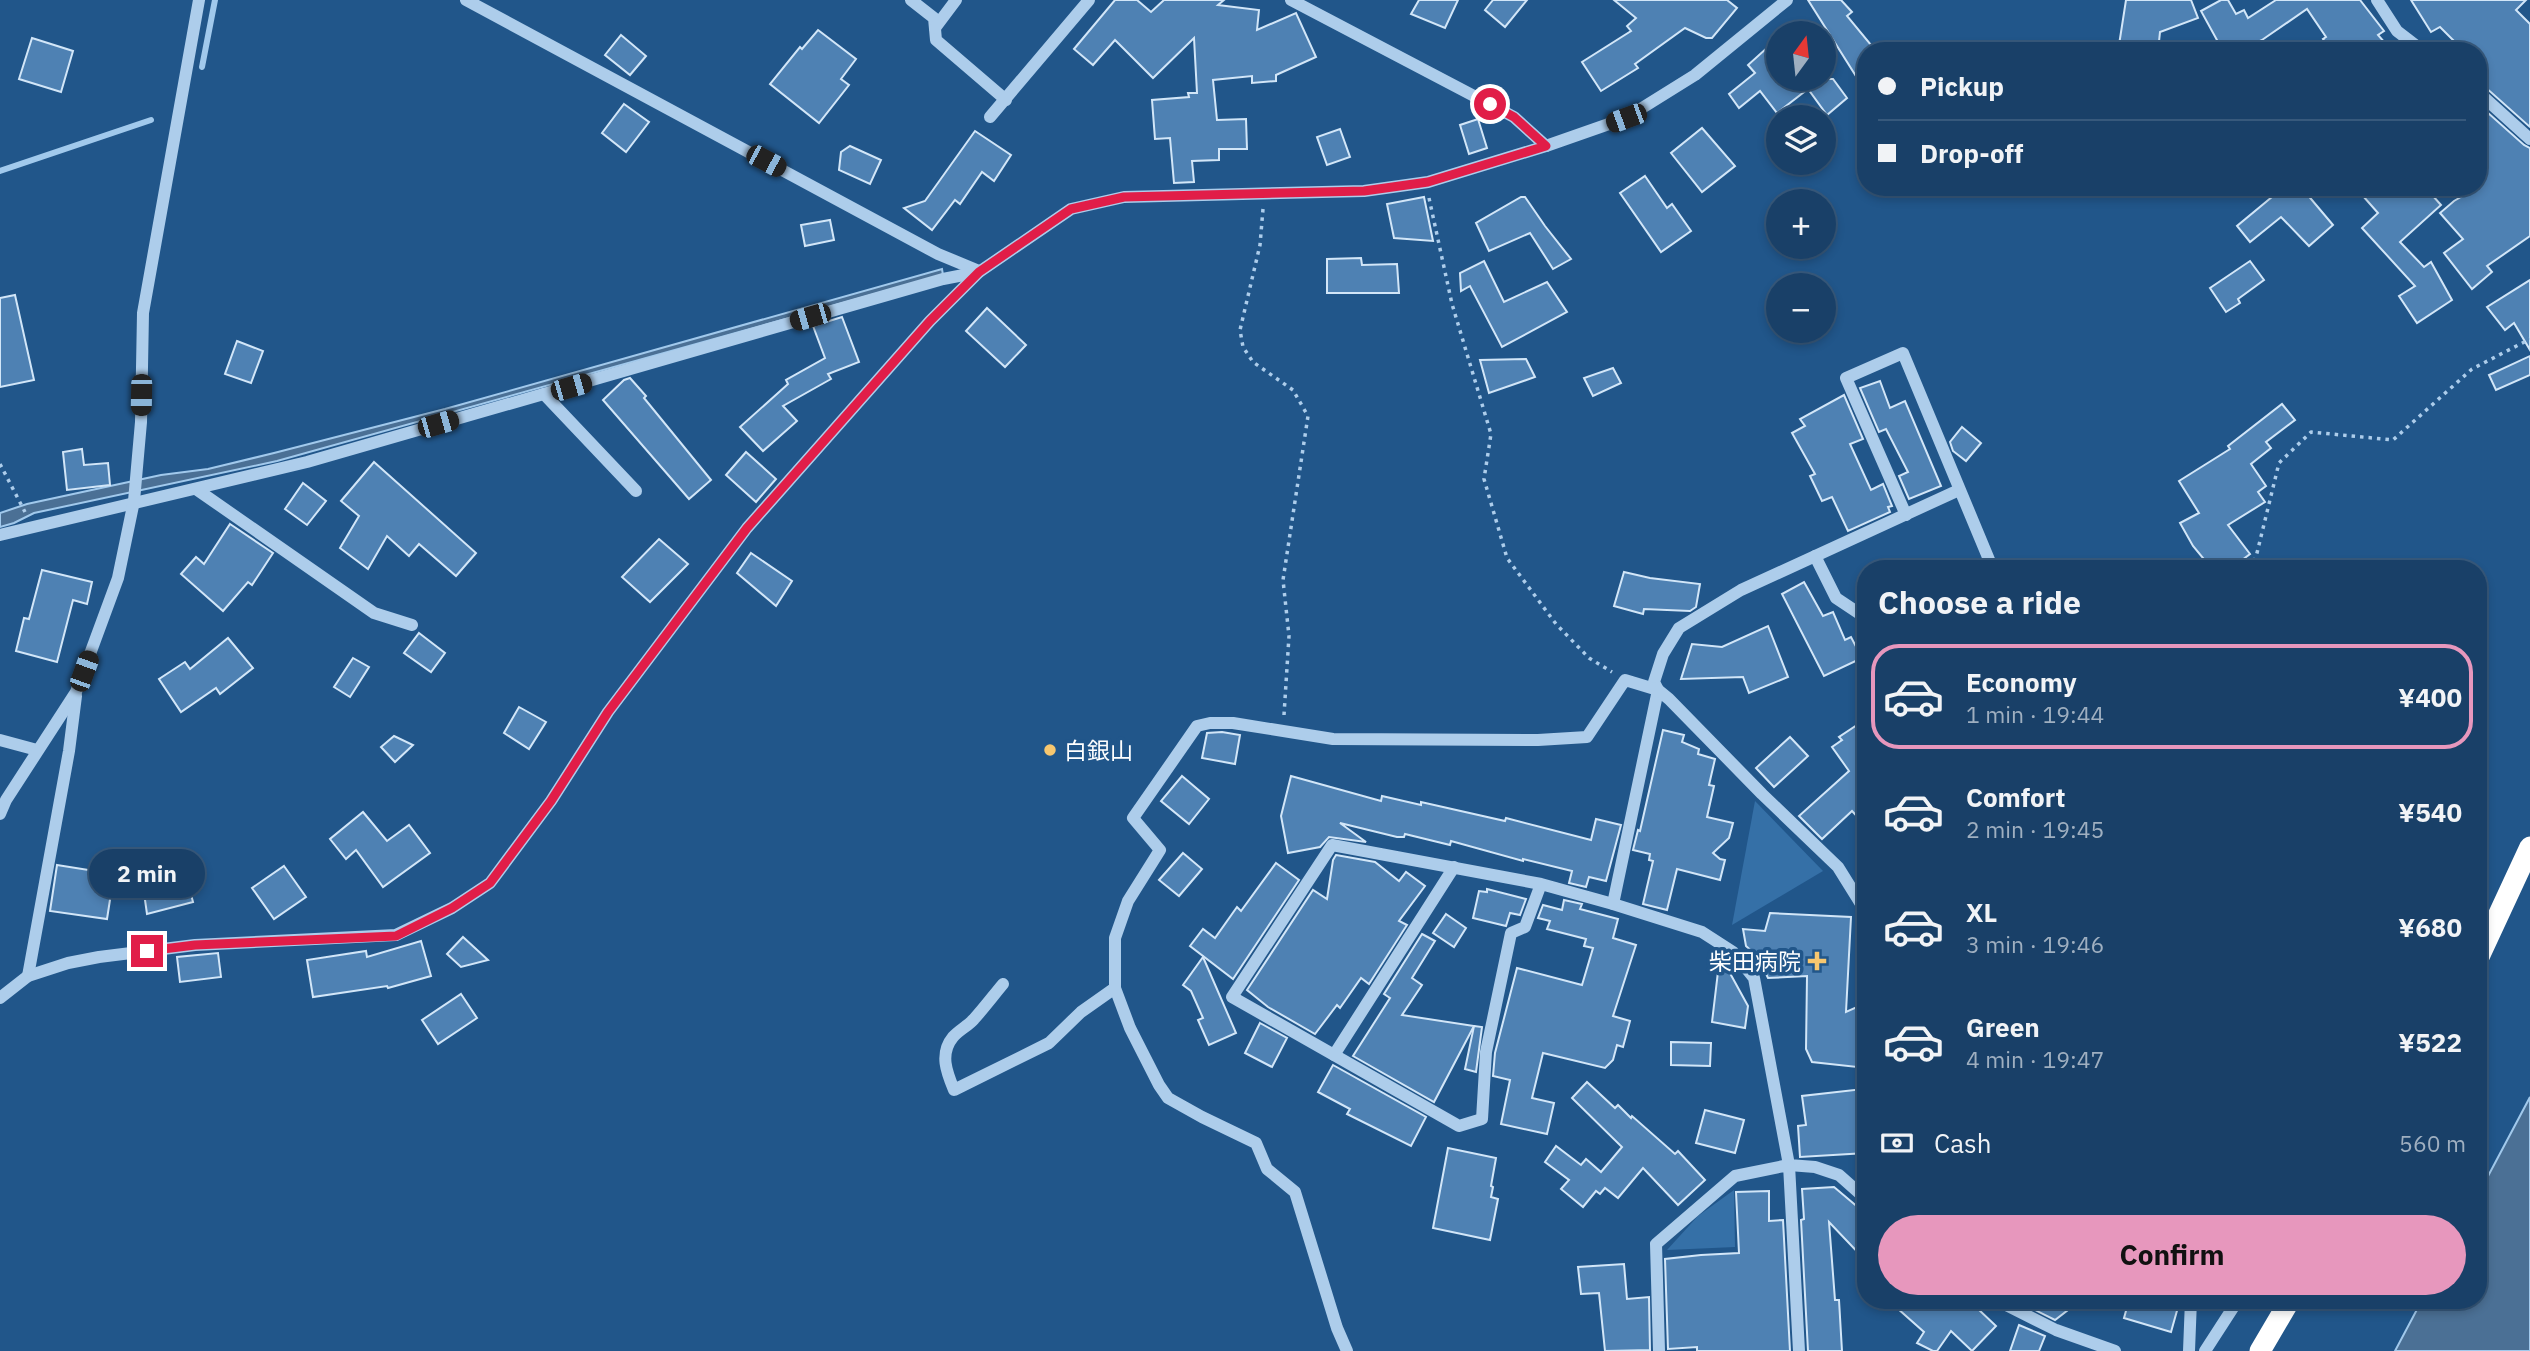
<!DOCTYPE html>
<html lang="en">
<head>
<meta charset="utf-8">
<style>
	:root { --surface:#194068; --page:#264b71; --text:#f1f3f6; --muted:#9fafc0; --line:#37597c; --accent:#e797bd }
	body { margin:0; font-family:"IBM Plex Sans","Noto Sans JP",sans-serif; background:var(--page); color:var(--text); height:100vh; display:flex; flex-direction:column; font-size:26px; white-space:nowrap }
	* { box-sizing:border-box; margin:0 }
	p { font-size:23px; color:var(--muted) }
	.icon { flex:none; width:38px; height:38px; fill:none; stroke:currentColor; stroke-width:2; stroke-linecap:round; stroke-linejoin:round }
	.map { position:relative; flex:1; overflow:hidden }
	.sheet { position:absolute; left:1857px; top:560px; width:630px; height:749px; display:flex; flex-direction:column; background:var(--surface); border-radius:28px; box-shadow:0 4px 10px #0003,0 0 0 2px var(--line) }
	.sheet>* { flex:none }
	.hud { position:absolute; left:1857px; top:42px; width:630px; height:154px; border-radius:28px; box-shadow:0 4px 10px #0003,0 0 0 2px var(--line); display:grid; align-content:center; height:154px; padding:0 21px; background:var(--surface) }
	.needle { width:46px; rotate:15deg }
	.buttons { position:absolute; left:1766px; top:21px; display:grid; gap:14px }
	.buttons a { display:grid; place-items:center; width:70px; height:70px; border-radius:50%; background:var(--surface); box-shadow:0 4px 10px #0003,0 0 0 2px var(--line); font-size:35px }
	.end { position:absolute; width:32px; height:32px; margin:-16px; border:9px solid #e11d48; background:#fff; box-shadow:0 0 0 4px #fff }
	.from { border-radius:50% }
	.bubble { position:absolute; height:49px; border-radius:24px; background:var(--surface); box-shadow:0 4px 10px #0003,0 0 0 2px var(--line); font-size:23px; font-weight:800; line-height:49px; text-align:center }
	.car { position:absolute; width:21px; height:42px; margin:-21px -10px; border-radius:9px; box-shadow:0 0 5px 2px #0007; background:linear-gradient(#222 24%,#8ab4d8 0 40%,#222 0 76%,#8ab4d8 0 86%,#222 0) }
	.hud b { display:flex; align-items:center; gap:24px; height:66px; font-size:26px }
	.hud b+b { border-top:2px solid var(--line) }
	.hud i { width:18px; height:18px; background:var(--text) }
	ul { padding:0; list-style:none }
	li { display:flex; align-items:center; gap:21px; height:105px; margin:0 14px 10px; padding:0 7px; border:4px solid transparent; border-radius:28px }
	li div { flex:1 }
	li b { display:block; font-size:26px }
	li em { font-style:normal; font-weight:800 }
	li.on { border-color:var(--accent) }
	li>.icon { width:63px; height:63px; stroke-width:1.5 }
	h2 { padding:0 21px; font-size:32px; line-height:84px }
	.pay { display:flex; align-items:center; gap:18px; height:77px; padding:0 21px; font-size:26px }
	.pay p { margin-inline-start:auto }
	.cta { display:flex; gap:14px; margin-top:auto; padding:14px 21px }
	.cta a { flex:1; height:80px; border-radius:42px; background:var(--accent); color:#111; font-size:28px; font-weight:800; line-height:80px; text-align:center }
	.map>svg:first-child { display:block }
</style>
</head>
<body>
<div class="map">
<svg width="2530" height="1351" viewBox="0 0 2530 1351">
	<rect width="100%" height="100%" fill="#21568a"/>
	<g fill="#3570a7">
		<path d="M1755,801L1823,871L1732,925Z"/>
		<path d="M1734,1190L1735,1247L1667,1250L1698,1216Z"/>
	</g>
	<g fill="#4b7095" stroke="#a1c9ec" stroke-width="2">
		<path d="M942,269L943,275L277,461L34,513L14,523L0,527V513L27,504L161,475L208,469L274,453L445,409Z"/>
		<path d="M2530,1097V1351H2395L2422,1300H2478V1195Z"/>
	</g>
	<g fill="none" stroke-linecap="round" stroke-linejoin="round">
		<g stroke="#a1c9ec" stroke-width="6">
			<path d="M202,67L215,0"/>
			<path d="M0,171L151,120"/>
		</g>
	</g>
	<g fill="#4e81b3" stroke="#d2e6f8" stroke-width="2">
		<path d="M1115,0H1137L1151,12L1164,0H1224L1218,5L1259,10L1257,30L1296,13L1316,57L1276,75V81L1252,83V76L1213,80L1217,120L1246,119L1247,149H1219V160L1192,161L1194,182L1174,183L1170,138L1155,139L1152,100L1189,97L1188,93H1197L1194,38L1153,78L1115,40L1093,65L1074,49Z"/>
		<path d="M1419,0H1458L1445,28L1411,14Z"/>
		<path d="M1493,0H1527L1505,27L1485,10Z"/>
		<path d="M1614,0H1727L1737,8L1712,38H1706L1685,28L1635,64L1638,68L1601,91L1582,62L1631,31L1627,26L1636,18Z"/>
		<path d="M1808,0H1841L1852,12L1847,16L1876,51H1866V92Z"/>
		<path d="M2126,0H2191L2198,18L2160,32L2158,51L2119,45Z"/>
		<path d="M2221,0H2228L2236,14L2244,10L2248,18L2276,0H2360L2384,31L2378,35L2392,51H2332L2323,39L2326,37L2307,9L2262,40L2239,51H2223L2201,11Z"/>
		<path d="M2411,0H2526L2516,10L2530,24V127L2484,86L2478,83V51H2464L2440,27L2431,32Z"/>
		<path d="M818,30L856,59L841,79L849,85L819,123L770,84L800,47L802,49Z"/>
		<path d="M621,35L646,56L630,75L605,55Z"/>
		<path d="M32,38L73,51L61,92L19,79Z"/>
		<path d="M1778,38V79H1833L1847,98L1827,115L1808,89L1777,113L1760,91L1739,108L1729,94L1755,73L1748,65Z"/>
		<path d="M624,104L649,122L626,152L602,133Z"/>
		<path d="M2478,104L2524,145L2530,148V236L2487,266L2492,272L2472,289L2444,253L2463,239L2440,213L2454,201L2478,187Z"/>
		<path d="M1478,119L1487,148L1469,154L1460,125Z"/>
		<path d="M1702,128L1735,166L1702,192L1671,153Z"/>
		<path d="M1340,129L1350,157L1327,165L1317,137Z"/>
		<path d="M975,131L1011,155L994,181L982,172L960,204L955,200L932,230L904,208L925,201Z"/>
		<path d="M850,146L881,160L870,184L839,170L841,152Z"/>
		<path d="M1645,176L1667,208L1672,204L1691,231L1661,252L1620,193Z"/>
		<path d="M2284,187H2301L2333,225L2309,246L2281,217L2250,242L2237,226Z"/>
		<path d="M2355,187H2425L2441,205L2400,242L2424,267L2431,262L2452,300L2417,323L2399,296L2415,286L2362,228L2378,213Z"/>
		<path d="M1424,197L1433,241L1394,238L1387,204Z"/>
		<path d="M1521,197H1525L1545,226L1571,259L1553,269L1530,233L1489,251L1476,223Z"/>
		<path d="M830,220L834,240L805,246L801,225Z"/>
		<path d="M1361,258L1362,265L1397,264L1399,293H1327V259Z"/>
		<path d="M1484,261L1504,302L1547,282L1567,312L1502,347L1470,286L1461,291L1460,273Z"/>
		<path d="M2250,261L2264,280L2238,299L2240,303L2226,312L2210,288Z"/>
		<path d="M2530,280V350L2514,323L2505,330L2487,307Z"/>
		<path d="M15,295L34,380L0,387V298Z"/>
		<path d="M987,308L1026,345L1005,367L966,331Z"/>
		<path d="M842,317L859,362L828,374L831,379L783,406L797,421L763,451L740,427L788,384L786,380L825,358L813,326Z"/>
		<path d="M237,341L263,351L251,383L225,374Z"/>
		<path d="M2530,356V375L2496,390L2489,375Z"/>
		<path d="M1526,359L1535,377L1489,393L1480,360Z"/>
		<path d="M1613,368L1621,383L1593,396L1584,378Z"/>
		<path d="M630,378L646,396L644,398L711,480L689,499L603,400L624,380Z"/>
		<path d="M1880,381L1890,408L1905,401L1941,486L1909,499L1899,476L1908,472L1886,429L1879,432L1860,388Z"/>
		<path d="M1844,395L1863,439L1850,444L1871,490L1883,484L1892,506L1888,507L1890,512L1848,531L1832,497L1822,501L1810,476L1815,474L1792,433L1805,426L1800,419Z"/>
		<path d="M2282,404L2295,420L2266,442L2271,448L2251,464L2266,486L2258,492L2265,502L2228,525L2250,554L2230,569H2212L2193,546L2180,523L2199,513L2179,481L2230,449L2228,446Z"/>
		<path d="M1962,427L1981,443L1966,461L1953,451L1950,442Z"/>
		<path d="M82,449L84,465L108,463L110,485L67,490L63,452Z"/>
		<path d="M746,452L776,479L756,502L726,475Z"/>
		<path d="M374,462L476,553L456,576L419,544L409,556L387,536L368,569L340,548L359,516L341,501Z"/>
		<path d="M303,483L326,501L307,525L285,509Z"/>
		<path d="M230,524L273,553L252,585L248,582L223,611L181,574L196,557L204,564Z"/>
		<path d="M659,539L688,564L650,602L622,577Z"/>
		<path d="M751,553L792,581L776,606L737,573Z"/>
		<path d="M42,570L92,582L87,604L73,600L57,662L16,651L24,618L29,619Z"/>
		<path d="M1624,572L1650,578L1700,584L1696,607L1690,611L1644,609L1643,614L1614,606Z"/>
		<path d="M1804,582L1823,616L1833,612L1845,640L1851,637L1862,658L1824,676L1782,594Z"/>
		<path d="M1768,626L1788,677L1749,693L1743,677L1681,679L1692,644L1722,647Z"/>
		<path d="M419,633L445,653L431,672L404,653Z"/>
		<path d="M228,638L253,668L220,694L216,688L181,712L159,679L185,662L190,669Z"/>
		<path d="M353,658L369,667L350,697L334,687Z"/>
		<path d="M519,707L546,722L529,749L504,733Z"/>
		<path d="M1866,719V826L1852,811L1822,839L1799,816L1849,771L1832,747L1842,740L1839,737Z"/>
		<path d="M1663,730L1684,735L1682,742L1699,749L1698,754L1715,759L1709,785L1714,786L1707,817L1733,823L1729,838L1713,853L1720,859L1725,860L1720,880L1677,869L1667,910L1643,904L1653,861L1649,860L1650,854L1633,850L1638,830L1640,831Z"/>
		<path d="M1222,732L1240,735L1235,764L1202,758L1207,733Z"/>
		<path d="M394,736L413,745L395,762L381,747Z"/>
		<path d="M1790,737L1808,756L1774,787L1756,768Z"/>
		<path d="M1182,776L1209,799L1189,824L1161,801Z"/>
		<path d="M1291,776L1381,801L1382,796L1421,805V802L1505,821L1506,818L1591,840L1596,819L1621,825L1606,881L1589,877L1586,887L1569,883L1572,871L1523,859V861L1451,841L1450,845L1405,834L1404,837H1397L1340,823L1366,842L1329,837L1320,847L1288,853L1281,816Z"/>
		<path d="M363,812L387,841L409,825L430,853L383,887L356,850L346,859L330,839Z"/>
		<path d="M1183,853L1202,869L1179,896L1159,880Z"/>
		<path d="M1336,855L1375,862L1399,881L1406,872L1425,886L1399,921L1407,925L1369,984L1361,978L1340,1008L1337,1005L1315,1034L1268,1007L1247,990L1313,890L1327,899L1333,860Z"/>
		<path d="M1276,863L1299,880L1233,979L1190,946L1203,929L1215,938L1237,907L1241,911Z"/>
		<path d="M57,865L114,874L107,919L50,911Z"/>
		<path d="M284,866L306,897L274,919L252,888Z"/>
		<path d="M184,868L193,902L147,914L142,879Z"/>
		<path d="M1487,889L1526,899L1520,915L1510,913L1506,926L1473,918L1479,891L1487,892Z"/>
		<path d="M1564,900L1582,904L1580,909L1618,919L1613,938L1636,945L1613,1016L1630,1021L1623,1047L1617,1045L1613,1060L1605,1068L1543,1053L1532,1098L1554,1103L1547,1134L1501,1124L1510,1080L1493,1076L1495,1053L1517,968L1582,985L1593,948L1584,946L1586,939L1547,929L1550,921L1538,918L1543,905L1562,910Z"/>
		<path d="M1770,913L1851,917L1846,1012L1866,1003V1068L1812,1062L1806,1049L1807,976L1768,978L1758,957L1746,946L1743,929L1765,931Z"/>
		<path d="M1446,914L1466,928L1454,947L1433,933Z"/>
		<path d="M1422,934L1435,941L1412,978L1422,985L1402,1015L1474,1026L1434,1102L1353,1056L1390,998L1384,994Z"/>
		<path d="M463,937L488,960L461,967L447,954Z"/>
		<path d="M421,941L431,976L388,988L387,986L313,997L307,960L366,951L367,957Z"/>
		<path d="M218,953L221,977L180,982L177,957Z"/>
		<path d="M1720,955L1748,1006L1745,1028L1712,1022Z"/>
		<path d="M1203,957L1236,1033L1209,1045L1198,1020L1203,1018L1191,991L1183,985Z"/>
		<path d="M461,994L477,1018L438,1044L422,1020Z"/>
		<path d="M1260,1023L1287,1038L1272,1067L1245,1053Z"/>
		<path d="M1474,1026L1482,1027L1476,1072L1465,1069Z"/>
		<path d="M1671,1042L1711,1043L1710,1066L1671,1065Z"/>
		<path d="M1333,1065L1426,1117L1411,1146L1347,1114L1350,1109L1318,1092Z"/>
		<path d="M1587,1082L1615,1108L1618,1105L1631,1118L1632,1116L1675,1154L1678,1151L1705,1180L1678,1205L1643,1168L1618,1198L1605,1188L1600,1194L1596,1191L1583,1207L1561,1189L1569,1180L1545,1162L1556,1146L1581,1165L1586,1159L1601,1172L1622,1147L1572,1098Z"/>
		<path d="M1863,1089L1866,1103V1153L1800,1157L1798,1126L1806,1125L1802,1096Z"/>
		<path d="M1705,1110L1744,1120L1735,1153L1696,1143Z"/>
		<path d="M1448,1148L1496,1158L1491,1186L1493,1187L1491,1197L1498,1199L1490,1240L1433,1228Z"/>
		<path d="M1834,1187L1866,1214V1261L1829,1222L1835,1300H1839L1842,1351H1808L1801,1220L1804,1219L1802,1189Z"/>
		<path d="M1769,1191V1221L1783,1220L1790,1351H1697V1347L1668,1349L1665,1259L1701,1255L1739,1253L1736,1192Z"/>
		<path d="M1624,1264L1627,1299L1649,1297L1650,1350L1605,1351L1599,1293L1581,1294L1578,1267Z"/>
		<path d="M1888,1300H1962L1975,1309L1977,1308L1996,1326L1972,1351L1951,1331L1937,1351H1933L1917,1343L1924,1332Z"/>
		<path d="M2026,1300H2081L2055,1320L2031,1308Z"/>
		<path d="M2129,1300H2180L2171,1332L2124,1318Z"/>
		<path d="M2019,1325L2045,1336L2039,1351H2010Z"/>
	</g>
	<g fill="none" stroke-linecap="round" stroke-linejoin="round">
		<g stroke="#adcdeb" stroke-width="3.5" stroke-dasharray="3.5 5" stroke-linecap="butt">
			<path d="M1429,198L1452,304L1491,434L1484,479L1507,558L1556,624L1589,658L1612,672"/>
			<path d="M1263,209L1260,245L1240,330L1243,347L1253,362L1293,390L1308,416L1283,580L1289,636L1284,715"/>
			<path d="M0,464L25,512"/>
			<path d="M2250,569L2256,557L2279,463L2311,432L2393,440L2472,369L2530,339"/>
		</g>
		<g stroke="#adcdeb" stroke-width="12">
			<path d="M466,0L938,254L979,271"/>
			<path d="M911,0L934,18L936,40L1006,100"/>
			<path d="M1291,0L1514,117L1546,146"/>
			<path d="M2377,0L2397,31L2423,51"/>
			<path d="M935,28L956,0"/>
			<path d="M2478,92L2530,139"/>
			<path d="M990,117L1089,0"/>
			<path d="M544,394L636,491"/>
			<path d="M196,489L374,613L412,625"/>
			<path d="M1906,515L1846,378L1903,353L1990,562"/>
			<path d="M0,535L307,462L943,279L979,272"/>
			<path d="M1815,556L1836,598L1866,618"/>
			<path d="M0,740L37,750"/>
			<path d="M0,814L6,800L76,692L118,578L134,501L141,422L143,313L199,0"/>
			<path d="M1541,884L1525,927L1511,933L1486,1052L1482,1119L1459,1126L1232,997L1332,845L1541,884L1613,904L1702,932L1733,952L1754,978L1789,1165L1815,1167L1839,1175L1866,1199"/>
			<path d="M1613,904L1658,690L1654,682L1663,654L1679,628L1741,590L1959,490"/>
			<path d="M28,976L69,751L76,696"/>
			<path d="M1003,984C993,996 984,1008 974,1019C968,1026 959,1030 953,1037C939,1054 947,1073 954,1090L1049,1043L1081,1012L1115,988"/>
			<path d="M0,998L28,976L68,963L99,957L195,945L396,935L452,908L490,883L551,801L608,712L747,528L930,321L979,272L1071,209L1124,197L1364,191L1428,182L1546,146L1626,118L1695,75L1787,0"/>
			<path d="M1334,1055L1454,867"/>
			<path d="M1996,1300L2056,1330L2115,1351"/>
			<path d="M1347,1351L1337,1328L1295,1192L1267,1169L1256,1143L1202,1117L1168,1098L1159,1085L1130,1028L1115,988V938L1128,901L1160,850L1133,818L1197,726L1210,723H1233L1333,739L1538,740L1587,737L1625,680L1658,690L1669,699L1762,794L1838,867L1866,912"/>
			<path d="M1659,1351L1656,1244L1735,1176L1789,1165L1799,1351"/>
			<path d="M2189,1351L2191,1300"/>
			<path d="M2205,1351L2238,1300"/>
		</g>
		<g stroke="#fff" stroke-width="21">
			<path d="M2478,959L2530,847"/>
			<path d="M2260,1351L2290,1300"/>
		</g>
	</g>
	<g fill="none" stroke-linecap="round" stroke-linejoin="round">
		<path stroke="#e11d48" stroke-width="9" d="M147,951L195,945L396,936L452,908L490,883L551,801L608,712L747,528L930,321L979,272L1071,209L1124,197L1364,191L1428,182L1546,146L1514,117L1490,104"/>
	</g>
	<g fill="#f7c76f" stroke="#21568a" stroke-width="2.5">
		<circle cx="1050" cy="750" r="7"/>
		<path d="M1813.5 950.5h7v7h7v7h-7v7h-7v-7h-7v-7h7z"/>
	</g>
	<g text-anchor="middle" dominant-baseline="central" stroke-width="7" stroke-linejoin="round" paint-order="stroke">
		<g font-size="23" fill="#fff" stroke="#21568a" text-anchor="start">
			<text x="1064" y="750">白銀山</text>
			<text x="1801" y="961" text-anchor="end">柴田病院</text>
		</g>
	</g>
</svg>
<div class="buttons">
<a><svg class="needle" viewBox="-14 -14 28 28"><path d="M0-13l5 13h-10z" fill="#e53935"/><path d="M0 13l5-13h-10z" fill="#9fafc0"/></svg></a>
<a><svg class="icon" aria-label="layers" viewBox="0 0 24 24"><path d="M12 4l9 5-9 5-9-5zM3 14l9 5 9-5"/></svg></a>
<a>+</a>
<a>−</a>
</div>
<i class="end from" style="left:1490px;top:104px"></i>
<i class="end" style="left:147px;top:951px"></i>
<div class="bubble" style="left:89px;top:849px;width:116px">2 min</div>
<i class="car" style="left:1626px;top:118px;rotate:250deg"></i>
<i class="car" style="left:766px;top:161px;rotate:118deg"></i>
<i class="car" style="left:810px;top:317px;rotate:254deg"></i>
<i class="car" style="left:571px;top:387px;rotate:74deg"></i>
<i class="car" style="left:141px;top:395px;rotate:181deg"></i>
<i class="car" style="left:438px;top:424px;rotate:74deg"></i>
<i class="car" style="left:84px;top:671px;rotate:20deg"></i>
<div class="hud">
<b><i class="from"></i>Pickup</b>
<b><i></i>Drop-off</b>
</div>
<section class="sheet">
<h2>Choose a ride</h2>
<ul>
<li class="on"><svg class="icon" aria-label="car" viewBox="0 0 24 24"><path d="M5 17H2v-5l4-1 3-4h7l3 4 3 1v5h-3M9 17h6M6 11h13"/><circle cx="7" cy="17" r="2"/><circle cx="17" cy="17" r="2"/></svg><div><b>Economy</b><p>1 min · 19:44</p></div><em>¥400</em></li>
<li><svg class="icon" aria-label="car" viewBox="0 0 24 24"><path d="M5 17H2v-5l4-1 3-4h7l3 4 3 1v5h-3M9 17h6M6 11h13"/><circle cx="7" cy="17" r="2"/><circle cx="17" cy="17" r="2"/></svg><div><b>Comfort</b><p>2 min · 19:45</p></div><em>¥540</em></li>
<li><svg class="icon" aria-label="car" viewBox="0 0 24 24"><path d="M5 17H2v-5l4-1 3-4h7l3 4 3 1v5h-3M9 17h6M6 11h13"/><circle cx="7" cy="17" r="2"/><circle cx="17" cy="17" r="2"/></svg><div><b>XL</b><p>3 min · 19:46</p></div><em>¥680</em></li>
<li><svg class="icon" aria-label="car" viewBox="0 0 24 24"><path d="M5 17H2v-5l4-1 3-4h7l3 4 3 1v5h-3M9 17h6M6 11h13"/><circle cx="7" cy="17" r="2"/><circle cx="17" cy="17" r="2"/></svg><div><b>Green</b><p>4 min · 19:47</p></div><em>¥522</em></li>
</ul>
<div class="pay"><svg class="icon" aria-label="cash" viewBox="0 0 24 24"><path d="M3 7h18v10H3z"/><circle cx="12" cy="12" r="2"/></svg>Cash<p>560 m</p></div>
<div class="cta"><a>Confirm</a></div>
</section>
</div>
</body>
</html>
